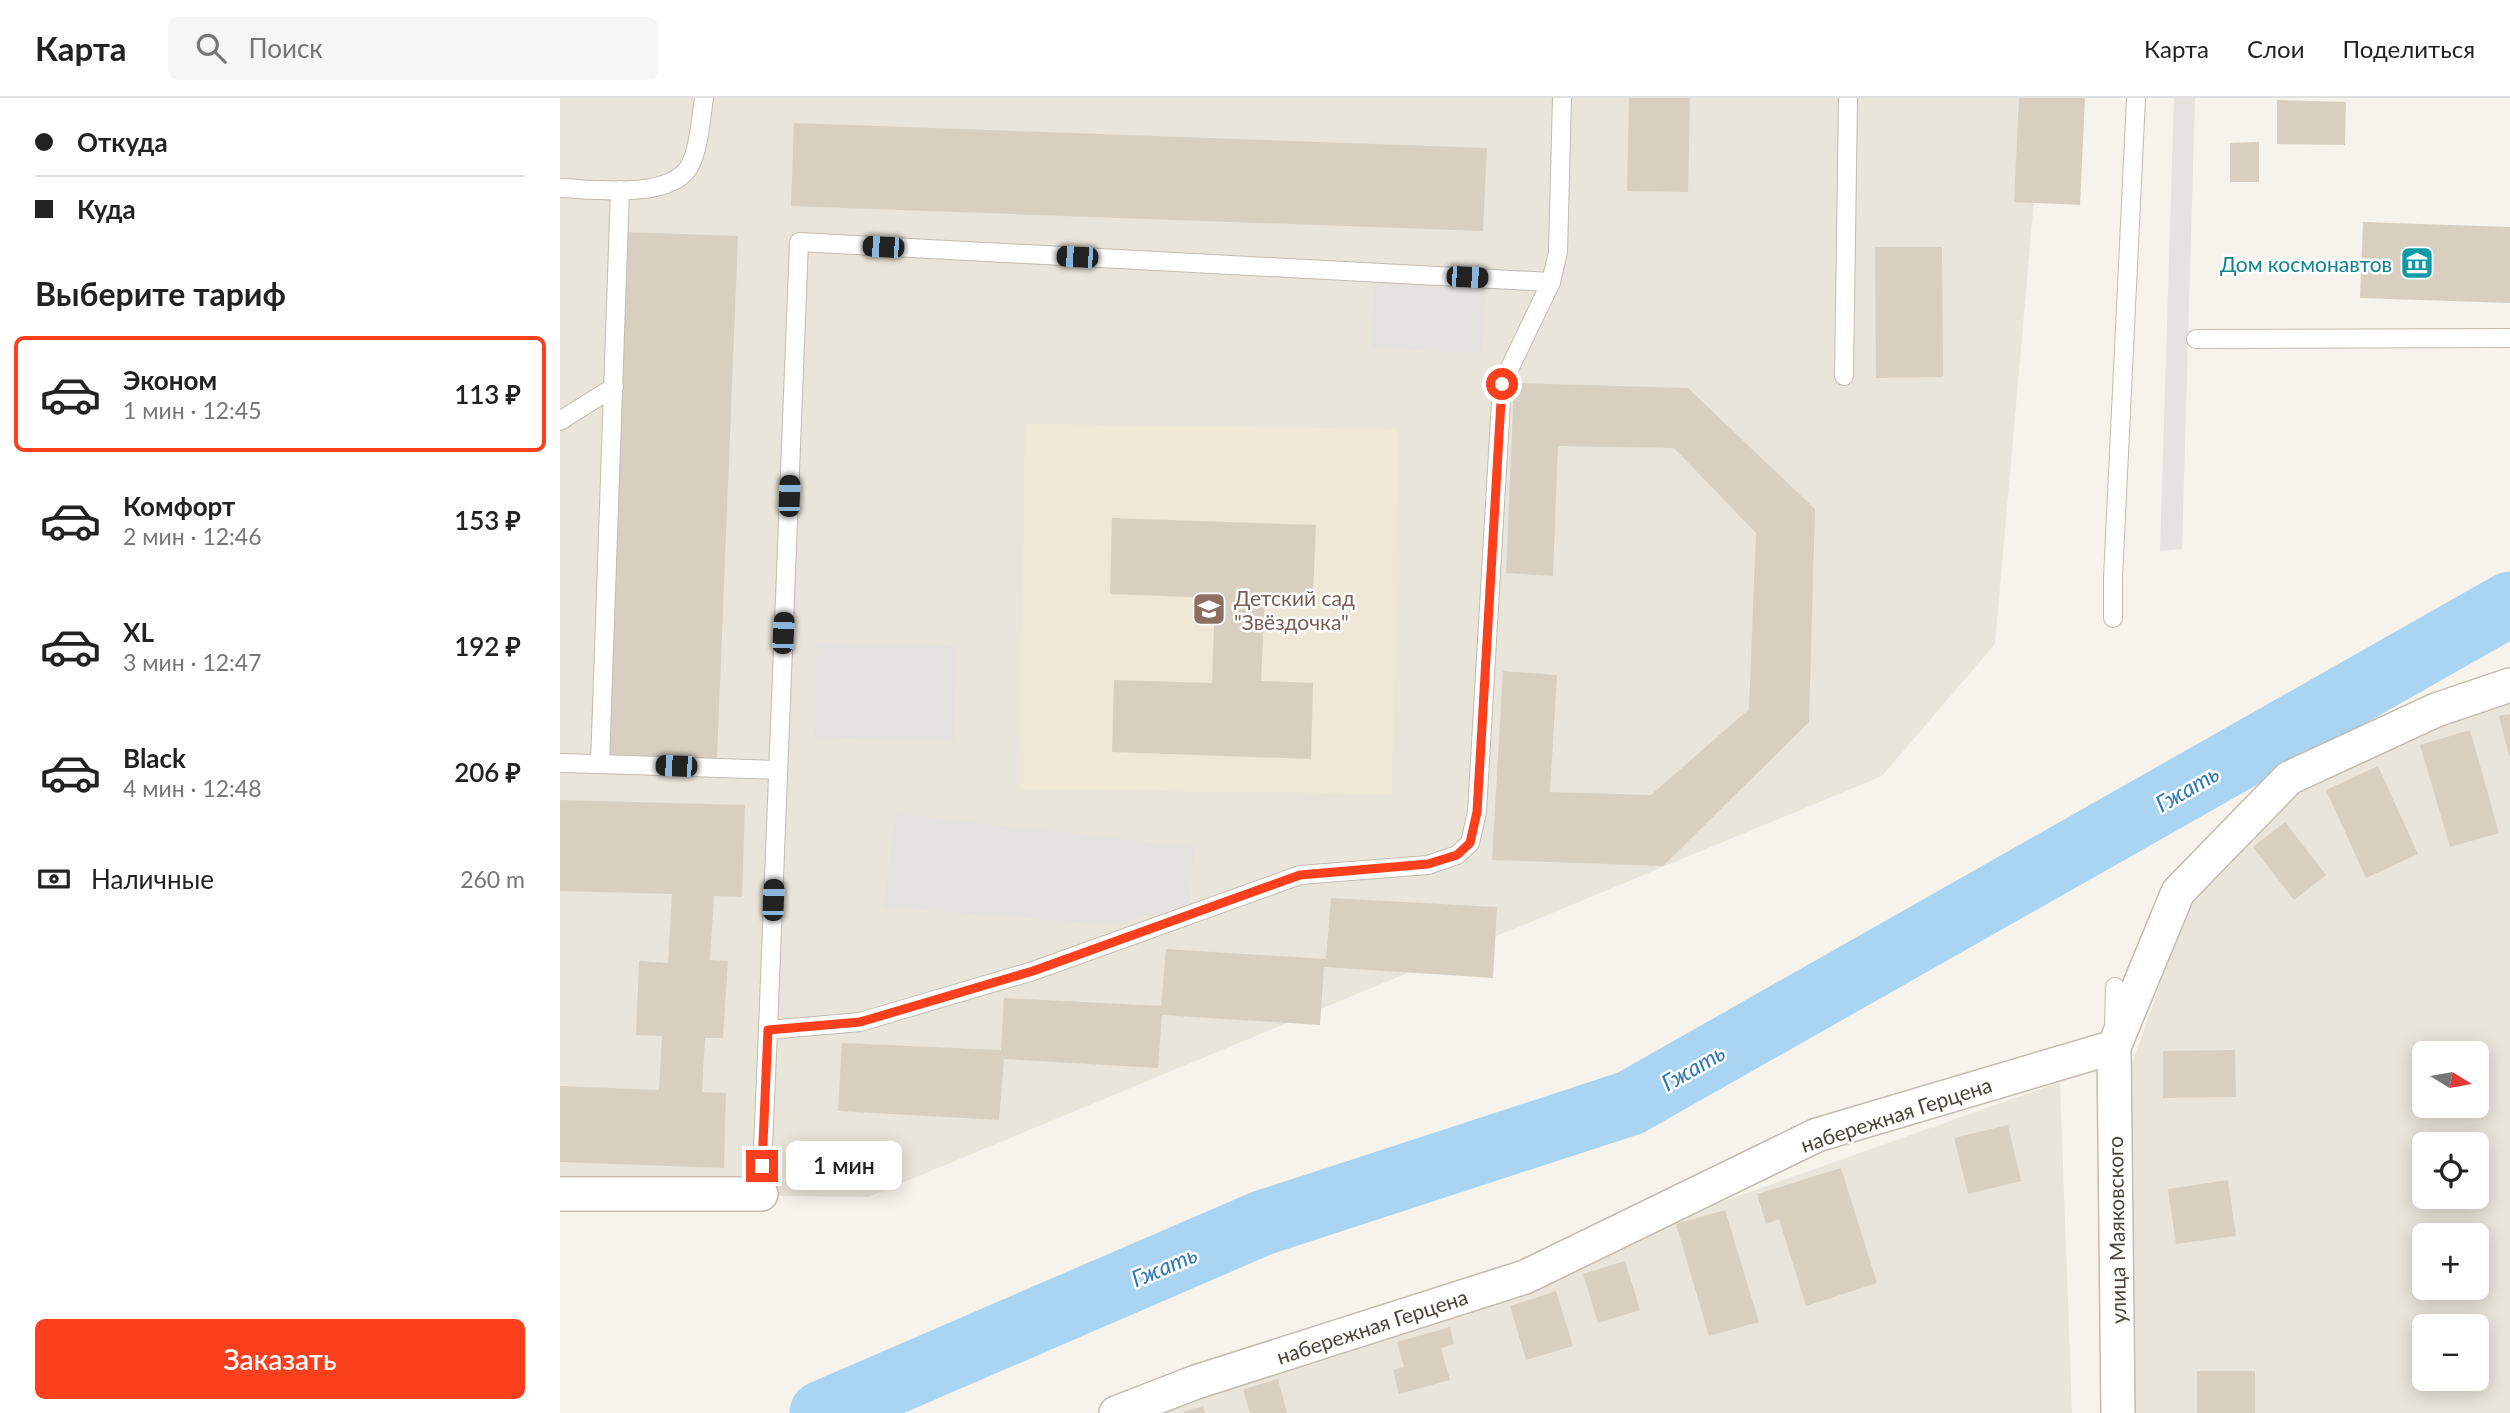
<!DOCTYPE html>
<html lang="ru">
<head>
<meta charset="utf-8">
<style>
	:root { --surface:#fff; --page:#f6f6f6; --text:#222; --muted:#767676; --line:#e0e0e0; --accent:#fc3f1d }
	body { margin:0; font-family:Lato,sans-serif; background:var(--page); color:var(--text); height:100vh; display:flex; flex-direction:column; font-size:26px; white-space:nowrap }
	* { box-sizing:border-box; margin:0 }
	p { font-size:23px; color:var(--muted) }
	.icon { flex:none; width:38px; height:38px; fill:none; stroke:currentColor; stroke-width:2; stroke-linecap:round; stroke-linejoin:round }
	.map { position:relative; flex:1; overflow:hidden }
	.drawer { display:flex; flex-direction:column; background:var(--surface); width:560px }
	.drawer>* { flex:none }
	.banner { display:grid; align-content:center; height:154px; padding:0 35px; background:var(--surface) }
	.needle { width:46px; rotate:101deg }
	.fabs { position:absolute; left:1852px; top:943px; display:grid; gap:14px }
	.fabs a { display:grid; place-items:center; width:77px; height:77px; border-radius:10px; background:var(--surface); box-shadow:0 4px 18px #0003; font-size:35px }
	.end { position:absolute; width:32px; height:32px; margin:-16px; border:9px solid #fc3f1d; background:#fff; box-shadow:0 0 0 4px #fff }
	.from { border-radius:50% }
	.bubble { position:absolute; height:49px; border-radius:10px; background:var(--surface); box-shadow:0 4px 18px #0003; font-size:23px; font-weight:600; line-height:49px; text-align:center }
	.car { position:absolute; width:21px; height:42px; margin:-21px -10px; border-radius:9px; box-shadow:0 0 5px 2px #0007; background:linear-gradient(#222 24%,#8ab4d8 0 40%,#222 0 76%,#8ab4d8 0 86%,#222 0) }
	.banner b { display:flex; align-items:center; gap:24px; height:66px; font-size:26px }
	.banner b+b { border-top:2px solid var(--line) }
	.banner i { width:18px; height:18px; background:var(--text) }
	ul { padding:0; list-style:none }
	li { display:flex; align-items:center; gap:21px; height:116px; margin:0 14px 10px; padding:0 21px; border:4px solid transparent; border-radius:10px }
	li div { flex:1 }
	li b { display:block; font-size:26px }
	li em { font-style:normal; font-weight:600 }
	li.active { border-color:var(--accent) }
	li>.icon { width:63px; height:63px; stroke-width:1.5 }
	h2 { padding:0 35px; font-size:32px; line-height:84px }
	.pay { display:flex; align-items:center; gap:18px; height:77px; padding:0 35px; font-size:26px }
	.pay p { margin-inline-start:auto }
	.button { display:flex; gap:14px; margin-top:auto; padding:14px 35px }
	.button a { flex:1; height:80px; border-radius:10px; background:var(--accent); color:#fff; font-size:28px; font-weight:600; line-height:80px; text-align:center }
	header { display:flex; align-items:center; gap:42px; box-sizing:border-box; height:98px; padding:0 35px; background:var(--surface); border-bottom:2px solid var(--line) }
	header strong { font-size:33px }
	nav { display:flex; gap:38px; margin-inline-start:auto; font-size:24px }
	.search { width:490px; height:63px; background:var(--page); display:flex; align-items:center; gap:18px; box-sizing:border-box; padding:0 24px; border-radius:10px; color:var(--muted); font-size:26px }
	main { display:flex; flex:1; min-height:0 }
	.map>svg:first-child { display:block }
</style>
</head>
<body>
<header>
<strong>Карта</strong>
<div class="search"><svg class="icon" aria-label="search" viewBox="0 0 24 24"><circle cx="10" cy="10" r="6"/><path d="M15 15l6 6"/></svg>Поиск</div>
<nav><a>Карта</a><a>Слои</a><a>Поделиться</a></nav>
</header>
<main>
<section class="drawer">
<div class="banner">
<b><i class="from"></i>Откуда</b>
<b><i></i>Куда</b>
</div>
<h2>Выберите тариф</h2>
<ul>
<li class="active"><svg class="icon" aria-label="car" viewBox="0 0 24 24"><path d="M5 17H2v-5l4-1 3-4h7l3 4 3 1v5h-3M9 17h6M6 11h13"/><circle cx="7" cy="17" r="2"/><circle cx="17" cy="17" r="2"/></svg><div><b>Эконом</b><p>1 мин · 12:45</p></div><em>113 ₽</em></li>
<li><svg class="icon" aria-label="car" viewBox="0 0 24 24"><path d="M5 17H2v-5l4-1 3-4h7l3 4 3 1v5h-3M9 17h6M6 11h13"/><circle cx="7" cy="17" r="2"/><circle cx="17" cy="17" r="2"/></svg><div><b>Комфорт</b><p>2 мин · 12:46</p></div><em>153 ₽</em></li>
<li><svg class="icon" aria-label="car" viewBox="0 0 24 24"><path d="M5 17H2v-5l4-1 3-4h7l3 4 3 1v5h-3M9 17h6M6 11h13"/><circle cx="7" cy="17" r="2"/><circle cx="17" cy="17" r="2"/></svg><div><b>XL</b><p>3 мин · 12:47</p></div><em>192 ₽</em></li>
<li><svg class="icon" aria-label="car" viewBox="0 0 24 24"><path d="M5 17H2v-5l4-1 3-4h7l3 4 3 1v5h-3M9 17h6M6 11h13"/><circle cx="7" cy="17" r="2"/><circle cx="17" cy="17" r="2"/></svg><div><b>Black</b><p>4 мин · 12:48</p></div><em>206 ₽</em></li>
</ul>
<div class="pay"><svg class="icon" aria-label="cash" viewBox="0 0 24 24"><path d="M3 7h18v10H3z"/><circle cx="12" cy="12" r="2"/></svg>Наличные<p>260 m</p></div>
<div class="button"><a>Заказать</a></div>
</section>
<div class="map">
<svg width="1950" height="1315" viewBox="0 0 1950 1315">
	<rect width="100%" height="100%" fill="#f6f3ec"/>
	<g fill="#eae5da" fill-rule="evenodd">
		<path d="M0,0H1483L1435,546L1322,678L308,1099L0,1095Z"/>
		<path d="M1950,598V1315H1576L1572,966L1633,792L1737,690L1936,602ZM1864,956H1916V1008H1864ZM1864,1046H1916V1099H1864ZM1864,1138H1916V1190H1864ZM1864,1228H1916V1281H1864Z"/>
		<path d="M1500,984L1512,1315H591L823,1241L998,1182L1133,1114Z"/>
	</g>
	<path fill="#efe8d6" d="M465,326L838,331L832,696L460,691Z"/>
	<g fill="#e5e3e0">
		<path d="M1614,0H1635L1622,451L1600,453Z"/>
		<path d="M815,185L926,190L922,255L811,250Z"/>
		<path d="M257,544L396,548L394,643L255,639Z"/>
		<path d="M336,716L635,749L629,806L555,827L323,809Z"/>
	</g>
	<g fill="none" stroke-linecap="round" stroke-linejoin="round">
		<path stroke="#a9d4f2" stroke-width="65" d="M262,1315L702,1125L1070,1005L1950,506"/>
	</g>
	<g fill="#d8cfc1">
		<path d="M1069,0H1130L1128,94L1067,93Z"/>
		<path d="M1459,0H1525L1520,107L1454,104Z"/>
		<path d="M1717,2L1786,4L1785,47L1717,46Z"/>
		<path d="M234,25L927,50L923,133L231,108Z"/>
		<path d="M1699,44V84H1670V45Z"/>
		<path d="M1803,124L1950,129V205L1800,200Z"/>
		<path d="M64,134L178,138L157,661L44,656Z"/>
		<path d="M1315,149H1382L1383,279L1316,280Z"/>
		<path d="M954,285L1128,290L1255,411L1249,624L1103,768L932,762L943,573L997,577L990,694L1091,697L1189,611L1196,435L1114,350L998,348L993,478L946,475Z"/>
		<path d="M552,420L756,427L753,500L705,498L701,583L753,585L751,661L552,654L554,582L652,585L655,500L550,496Z"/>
		<path d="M1950,616V657L1949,658L1939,618Z"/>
		<path d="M1910,632L1939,735L1890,749L1860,647Z"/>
		<path d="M1818,668L1858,756L1806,780L1766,692Z"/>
		<path d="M0,702L185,707L182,799L154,798L150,862L168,863L163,940H145L142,994L166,995L164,1070L0,1064V988L99,992L102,938L76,937L79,863L108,865L112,796L0,793Z"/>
		<path d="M1725,724L1766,777L1734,802L1693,749Z"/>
		<path d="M771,800L937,809L933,880L764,869L760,927L602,917L598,970L444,961L439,1022L278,1013L282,945L441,952L444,900L601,908L606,851L766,861Z"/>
		<path d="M1675,952L1676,999L1603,1000V953Z"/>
		<path d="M1448,1027L1461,1083L1408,1096L1394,1040Z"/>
		<path d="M1281,1070L1317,1185L1246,1208L1219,1121L1206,1126L1197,1096Z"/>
		<path d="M1668,1082L1676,1138L1616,1146L1608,1091Z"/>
		<path d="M1165,1112L1199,1224L1149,1238L1116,1126Z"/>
		<path d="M1065,1163L1080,1212L1038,1225L1023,1176Z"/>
		<path d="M996,1193L1013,1248L966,1262L950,1208Z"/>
		<path d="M890,1229L894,1246L881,1250L890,1282L839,1296L833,1272L844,1269L837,1244Z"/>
		<rect x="1637" y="1273" width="58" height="42"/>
		<path d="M718,1281L727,1315H690L683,1291Z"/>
		<path d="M643,1308L645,1315H623V1314Z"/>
	</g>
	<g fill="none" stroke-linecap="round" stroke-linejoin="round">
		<defs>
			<g id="lane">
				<path d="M0,90C33,91 109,102 129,69C139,52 141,19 144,0"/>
				<path d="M1636,241L1950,240"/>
				<path d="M1284,278L1288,0"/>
				<path d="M0,323L54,289"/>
				<path d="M1553,520V480L1576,0"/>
				<path d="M0,665L40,666L60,92"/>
				<path d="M40,666L218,672"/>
				<path d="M1554,927L1555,889"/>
				<path d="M208,932L239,144L991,184"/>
				<path d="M201,1096L208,932L300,924L473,873L740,777L868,767L897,757L910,745L917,714L942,286L991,184L998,154L1002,0"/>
			</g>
			<g id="street">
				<path d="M1554,949L1558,1315"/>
				<path d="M0,1096H201"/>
				<path d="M556,1315L636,1284L965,1179L1257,1037L1554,949L1618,794L1729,680L1876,612L1950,587"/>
			</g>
		</defs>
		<use href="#lane" stroke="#c2bbae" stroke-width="20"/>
		<use href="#street" stroke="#c2bbae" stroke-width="36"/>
		<use href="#lane" stroke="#fff" stroke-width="18"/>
		<use href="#street" stroke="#fff" stroke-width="33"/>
	</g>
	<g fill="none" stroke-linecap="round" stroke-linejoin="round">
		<path stroke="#fc3f1d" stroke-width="9" d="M202,1068L208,932L300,924L473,873L740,777L868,766L897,757L910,745L917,714L942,286"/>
	</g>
	<defs>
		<symbol id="museum-square" viewBox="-11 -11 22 22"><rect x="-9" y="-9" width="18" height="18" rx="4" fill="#0f9aa8" stroke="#fff"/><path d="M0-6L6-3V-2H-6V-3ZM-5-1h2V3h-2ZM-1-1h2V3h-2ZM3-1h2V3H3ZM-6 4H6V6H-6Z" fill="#fff"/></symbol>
		<symbol id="school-square" viewBox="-11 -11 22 22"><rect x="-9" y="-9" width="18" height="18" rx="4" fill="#8d6e63" stroke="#fff"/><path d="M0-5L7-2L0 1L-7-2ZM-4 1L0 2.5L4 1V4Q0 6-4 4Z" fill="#fff"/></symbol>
	</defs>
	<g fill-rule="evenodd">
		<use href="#museum-square" x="1838" y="146" width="38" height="38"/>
		<use href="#school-square" x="630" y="492" width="38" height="38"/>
	</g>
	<g text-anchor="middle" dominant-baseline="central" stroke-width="5" stroke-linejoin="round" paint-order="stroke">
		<g font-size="21" fill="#0d838f" stroke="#fff" text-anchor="end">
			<text x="1832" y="165">Дом космонавтов</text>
		</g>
		<g font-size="21" fill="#785e54" stroke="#fff" text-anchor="start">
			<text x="674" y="499">Детский сад<tspan x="674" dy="24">"Звёздочка"</tspan></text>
		</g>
		<g font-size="21" fill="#4b4439" stroke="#fff">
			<text transform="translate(1336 1016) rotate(-18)">набережная Герцена</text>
			<text transform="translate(1556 1132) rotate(-91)">улица Маяковского</text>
			<text transform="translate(812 1228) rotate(-18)">набережная Герцена</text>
		</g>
		<g font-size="23" font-style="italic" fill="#2e7ab2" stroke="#fff">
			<text transform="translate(1627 690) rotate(-30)">Гжать</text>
			<text transform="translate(1133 969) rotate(-30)">Гжать</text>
			<text transform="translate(604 1168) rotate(-23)">Гжать</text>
		</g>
	</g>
</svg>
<div class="fabs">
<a><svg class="needle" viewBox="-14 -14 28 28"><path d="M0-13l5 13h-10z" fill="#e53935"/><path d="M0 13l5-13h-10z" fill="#767676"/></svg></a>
<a><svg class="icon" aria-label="locate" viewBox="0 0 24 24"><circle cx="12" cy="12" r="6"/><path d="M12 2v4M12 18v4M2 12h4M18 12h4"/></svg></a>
<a>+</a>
<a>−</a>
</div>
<i class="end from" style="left:942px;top:286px"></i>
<i class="end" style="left:202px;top:1068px"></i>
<div class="bubble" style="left:226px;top:1043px;width:116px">1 мин</div>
<i class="car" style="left:323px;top:149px;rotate:273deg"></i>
<i class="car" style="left:517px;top:159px;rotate:273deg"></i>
<i class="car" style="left:907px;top:179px;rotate:93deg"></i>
<i class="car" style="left:229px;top:398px;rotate:2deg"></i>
<i class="car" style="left:223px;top:535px;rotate:3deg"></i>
<i class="car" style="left:116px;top:668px;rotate:272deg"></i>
<i class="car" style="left:213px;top:802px;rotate:2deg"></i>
</div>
</main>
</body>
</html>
